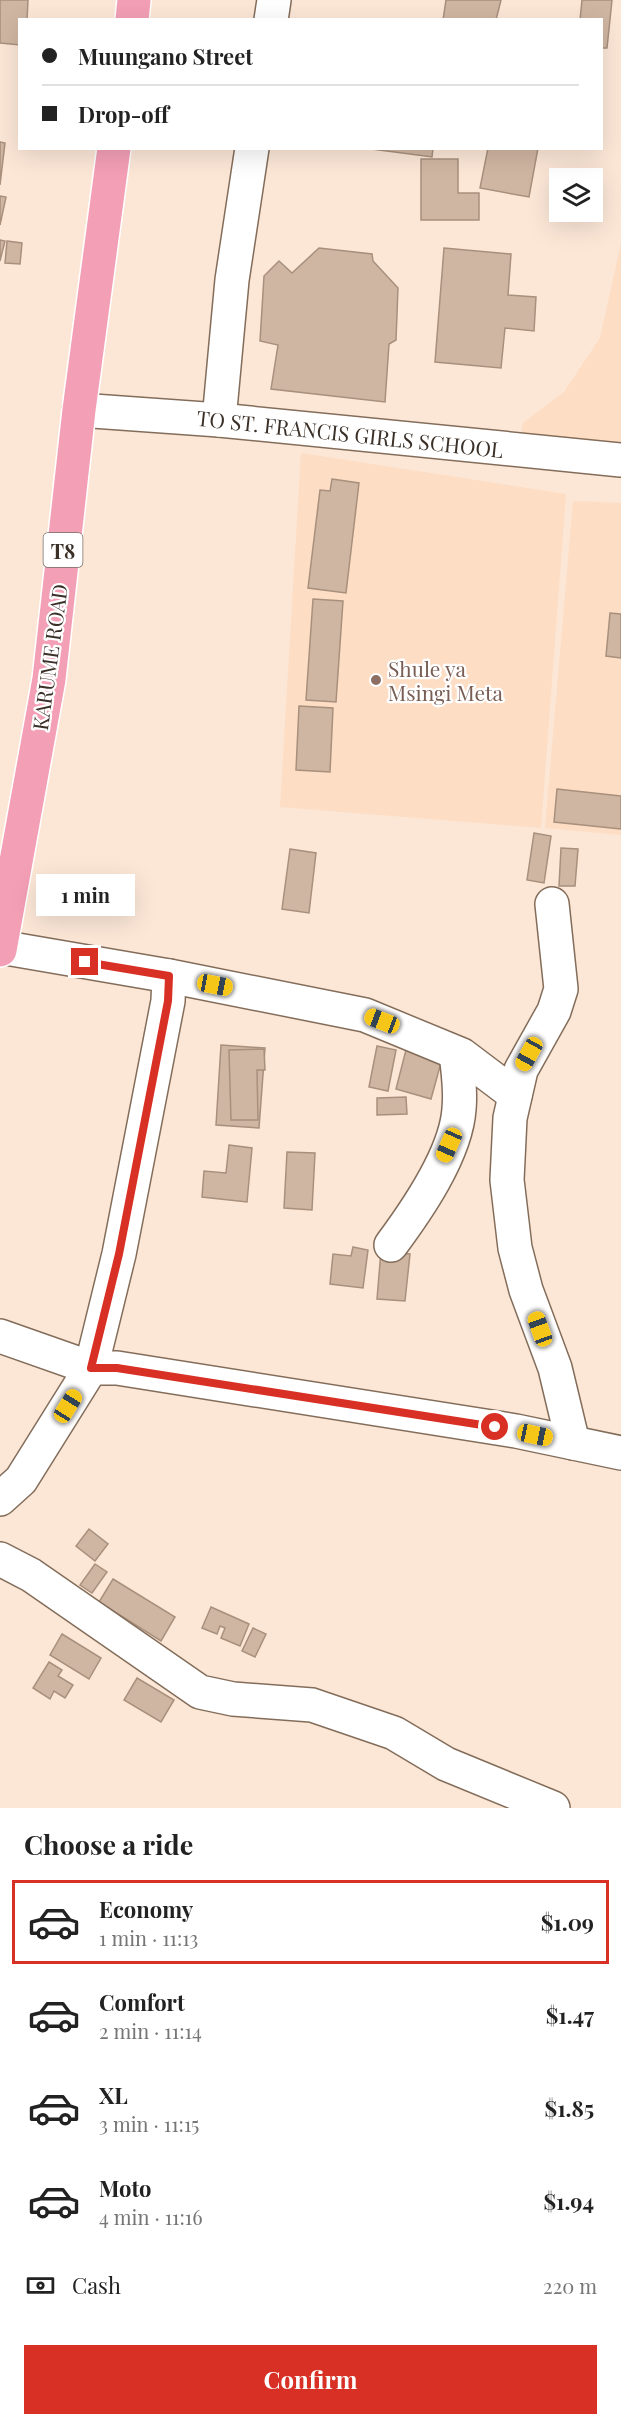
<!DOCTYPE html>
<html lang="en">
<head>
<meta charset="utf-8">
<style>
	:root { --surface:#fff; --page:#f6f6f6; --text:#222; --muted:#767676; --line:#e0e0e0; --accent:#d93025 }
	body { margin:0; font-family:"Playfair Display",serif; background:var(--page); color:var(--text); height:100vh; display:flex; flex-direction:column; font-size:22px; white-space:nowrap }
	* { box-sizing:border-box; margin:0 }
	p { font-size:20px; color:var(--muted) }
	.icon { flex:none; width:33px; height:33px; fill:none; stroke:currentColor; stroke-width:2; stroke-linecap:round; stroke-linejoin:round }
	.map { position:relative; height:1808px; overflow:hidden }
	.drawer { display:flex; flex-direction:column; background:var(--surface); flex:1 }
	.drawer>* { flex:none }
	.guide { position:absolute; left:18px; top:18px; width:585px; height:132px; border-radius:0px; box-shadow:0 6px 24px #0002; display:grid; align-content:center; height:132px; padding:0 24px; background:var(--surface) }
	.tools { position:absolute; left:549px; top:168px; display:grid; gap:12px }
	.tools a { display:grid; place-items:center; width:54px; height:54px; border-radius:0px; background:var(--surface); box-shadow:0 6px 24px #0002; font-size:30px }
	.end { position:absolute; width:27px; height:27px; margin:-14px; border:8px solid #d93025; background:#fff; box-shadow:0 0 0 3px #fff }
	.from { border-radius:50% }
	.bubble { position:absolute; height:42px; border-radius:0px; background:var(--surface); box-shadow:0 6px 24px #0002; font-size:20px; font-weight:700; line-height:42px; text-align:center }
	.car { position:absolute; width:18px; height:36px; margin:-18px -9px; border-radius:8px; box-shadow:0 0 4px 2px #0007; background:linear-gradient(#f5c518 24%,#345 0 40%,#f5c518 0 76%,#345 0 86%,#f5c518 0) }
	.guide b { display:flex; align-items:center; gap:21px; height:57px; font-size:22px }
	.guide b+b { border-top:2px solid var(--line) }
	.guide i { width:15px; height:15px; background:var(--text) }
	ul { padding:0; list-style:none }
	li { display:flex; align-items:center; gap:18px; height:84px; margin:0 12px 9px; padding:0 12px; border:3px solid transparent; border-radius:0px }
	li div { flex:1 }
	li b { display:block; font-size:22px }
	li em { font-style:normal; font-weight:700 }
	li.current { border-color:var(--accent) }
	li>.icon { width:54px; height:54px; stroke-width:1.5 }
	h2 { padding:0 24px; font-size:27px; line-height:72px }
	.pay { display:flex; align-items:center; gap:15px; height:66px; padding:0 24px; font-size:22px }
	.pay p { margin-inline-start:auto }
	.button { display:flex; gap:12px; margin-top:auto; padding:12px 24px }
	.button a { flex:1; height:69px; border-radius:0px; background:var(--accent); color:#fff; font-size:24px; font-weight:700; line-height:69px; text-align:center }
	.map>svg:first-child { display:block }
</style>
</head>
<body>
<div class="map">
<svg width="621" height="1808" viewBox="0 0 621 1808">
	<rect width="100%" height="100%" fill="#fce7d7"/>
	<g fill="#fdddc3">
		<path d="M621,243V476L515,465L523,423L564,392L600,338Z"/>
		<path d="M301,453L566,494L541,828L280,807Z"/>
		<path d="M573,501L621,503V835L545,828Z"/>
	</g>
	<g fill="#cfb6a2" stroke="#a8907d" stroke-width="1.5">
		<path d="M0,0H28L27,20H20V45L0,43Z"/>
		<path d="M446,0H501L496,20H443Z"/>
		<path d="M582,0H612L607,48H602V20H580Z"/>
		<path d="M0,142L5,143L0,185Z"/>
		<path d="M364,148H433L432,157Z"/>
		<path d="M488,148H538L529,197L480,188Z"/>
		<path d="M421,159H458V193H479V220H421Z"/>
		<path d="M0,196L6,197L0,225Z"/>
		<path d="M0,240L5,241L0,261Z"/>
		<path d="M7,241L22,243L20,264L5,263Z"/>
		<path d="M319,248L372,254L373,261L398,288L396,340L389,344L385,402L271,389L278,345L260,341L264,276L279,261L292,273Z"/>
		<path d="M444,248L511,254L508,295L536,297L534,331L505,328L501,368L435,362Z"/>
		<path d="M332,479L359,483L346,593L308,588L320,490L330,491Z"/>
		<path d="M313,599L343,601L336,702L306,700Z"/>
		<path d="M610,613L621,614V658L606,656Z"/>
		<path d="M299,706L333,708L330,772L296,770Z"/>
		<path d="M557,789L621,796V829L554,822Z"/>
		<path d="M534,833L551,836L544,883L527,880Z"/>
		<path d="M561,848L578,849L575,886H559Z"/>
		<path d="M290,849L316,853L309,913L282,909Z"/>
		<path d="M221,1045L265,1048L259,1128L216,1125Z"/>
		<path d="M377,1046L396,1050L388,1091L369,1087Z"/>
		<path d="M264,1049L265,1070H257L258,1120H231L229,1050Z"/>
		<path d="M406,1050L442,1059L431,1099L396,1089Z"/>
		<path d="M406,1097L407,1114L377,1115V1098Z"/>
		<path d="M229,1145L252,1148L247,1202L202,1197L204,1171L226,1173Z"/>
		<path d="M287,1152L315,1153L312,1210L284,1208Z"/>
		<path d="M353,1247L368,1250L363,1288L330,1284L333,1254L351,1256Z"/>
		<path d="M381,1251L410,1254L405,1301L377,1299Z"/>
		<path d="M89,1529L108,1544L95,1561L76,1546Z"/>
		<path d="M95,1564L107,1572L92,1593L80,1585Z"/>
		<path d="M113,1579L175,1617L161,1641L99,1602Z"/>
		<path d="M211,1607L249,1624L240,1646L221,1638L225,1628L220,1626L217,1634L202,1628Z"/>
		<path d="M253,1628L266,1634L255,1657L242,1651Z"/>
		<path d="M62,1634L101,1658L89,1679L50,1655Z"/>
		<path d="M49,1662L62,1670L58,1676L73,1685L65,1698L54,1691L50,1699L33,1688Z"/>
		<path d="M137,1678L174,1700L161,1722L124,1700Z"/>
	</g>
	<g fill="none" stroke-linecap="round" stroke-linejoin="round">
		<defs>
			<g id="minor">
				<path d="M271,20L274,0"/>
				<path d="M79,410L219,420L621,460"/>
				<path d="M219,420L232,280L252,148"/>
				<path d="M552,904L561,989L554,1011L521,1070L510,1118L507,1180L515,1248L526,1290L555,1368L573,1443"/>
				<path d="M0,947L169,976L365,1015L462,1055L515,1095"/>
				<path d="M391,1245C417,1210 456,1154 459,1109C461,1090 458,1071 456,1053"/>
				<path d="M0,1336L91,1368H117L516,1431L621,1453"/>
				<path d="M0,1499L21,1480L91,1368L119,1254L168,1001L169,976"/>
				<path d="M0,1559L31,1575L200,1692L233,1699L312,1705L394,1733L446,1764L553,1808"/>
			</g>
			<g id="highway">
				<path d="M132,20L134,0"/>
				<path d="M0,950L49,679L79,410L114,148"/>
			</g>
		</defs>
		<use href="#minor" stroke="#836d5a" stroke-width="36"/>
		<use href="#highway" stroke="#fff" stroke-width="36"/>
		<use href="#minor" stroke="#fff" stroke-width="33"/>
		<use href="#highway" stroke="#f39fb6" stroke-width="33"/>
	</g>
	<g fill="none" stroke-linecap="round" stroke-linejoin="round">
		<path stroke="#d93025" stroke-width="8" d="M85,962L169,976L168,1001L119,1254L91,1368H117L495,1427"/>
	</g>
	<circle fill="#8d6e63" stroke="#fff" stroke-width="2" cx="376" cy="680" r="6"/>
	<g text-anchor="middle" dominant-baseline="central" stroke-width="4.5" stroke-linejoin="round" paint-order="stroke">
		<rect fill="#fff" stroke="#756e68" stroke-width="1.5" x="43.5" y="533" width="39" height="34" rx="4.5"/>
		<g font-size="20" font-weight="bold" fill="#3a3028">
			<text x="63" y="550">T8</text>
		</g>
		<g font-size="21" fill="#3a3028" stroke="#fff">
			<text transform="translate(350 433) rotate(6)">TO ST. FRANCIS GIRLS SCHOOL</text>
			<text transform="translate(49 657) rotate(-82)">KARUME ROAD</text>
		</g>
		<g font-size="21" fill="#785e54" stroke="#fff" text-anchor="start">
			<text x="388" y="668">Shule ya<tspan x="388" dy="24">Msingi Meta</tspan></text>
		</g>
	</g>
</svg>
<div class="tools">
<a><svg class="icon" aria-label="layers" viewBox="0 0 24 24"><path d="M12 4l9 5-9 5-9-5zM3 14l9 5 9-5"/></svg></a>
</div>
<i class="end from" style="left:495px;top:1427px"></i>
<i class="end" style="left:85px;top:962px"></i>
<div class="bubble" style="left:36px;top:874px;width:99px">1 min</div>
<i class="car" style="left:215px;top:985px;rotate:101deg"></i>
<i class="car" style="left:382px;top:1021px;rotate:291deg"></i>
<i class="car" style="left:529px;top:1054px;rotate:209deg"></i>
<i class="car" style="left:449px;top:1145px;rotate:204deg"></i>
<i class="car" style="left:540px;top:1329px;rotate:340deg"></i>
<i class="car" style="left:68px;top:1406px;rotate:32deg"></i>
<i class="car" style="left:535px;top:1435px;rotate:102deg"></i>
<div class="guide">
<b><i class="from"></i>Muungano Street</b>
<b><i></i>Drop-off</b>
</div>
</div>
<section class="drawer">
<h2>Choose a ride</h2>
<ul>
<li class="current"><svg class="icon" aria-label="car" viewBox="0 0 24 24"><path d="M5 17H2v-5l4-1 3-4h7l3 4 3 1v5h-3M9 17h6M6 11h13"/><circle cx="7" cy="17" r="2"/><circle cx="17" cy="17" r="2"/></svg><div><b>Economy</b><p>1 min · 11:13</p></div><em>$1.09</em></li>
<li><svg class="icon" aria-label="car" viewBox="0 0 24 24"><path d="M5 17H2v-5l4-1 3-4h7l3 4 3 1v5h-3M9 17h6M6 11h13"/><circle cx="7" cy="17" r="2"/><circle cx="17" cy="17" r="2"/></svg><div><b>Comfort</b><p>2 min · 11:14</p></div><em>$1.47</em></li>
<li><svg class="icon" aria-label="car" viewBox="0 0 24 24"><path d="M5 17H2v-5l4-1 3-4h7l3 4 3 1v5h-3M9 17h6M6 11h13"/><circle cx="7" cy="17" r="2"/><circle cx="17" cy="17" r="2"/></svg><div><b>XL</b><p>3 min · 11:15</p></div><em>$1.85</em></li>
<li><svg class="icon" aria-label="car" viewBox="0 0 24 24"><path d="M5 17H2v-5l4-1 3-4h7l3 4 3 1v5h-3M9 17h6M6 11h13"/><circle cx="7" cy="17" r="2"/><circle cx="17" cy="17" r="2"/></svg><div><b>Moto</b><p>4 min · 11:16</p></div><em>$1.94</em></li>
</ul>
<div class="pay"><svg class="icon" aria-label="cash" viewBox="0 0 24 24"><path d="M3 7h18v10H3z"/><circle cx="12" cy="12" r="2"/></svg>Cash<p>220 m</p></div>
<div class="button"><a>Confirm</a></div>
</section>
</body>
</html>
